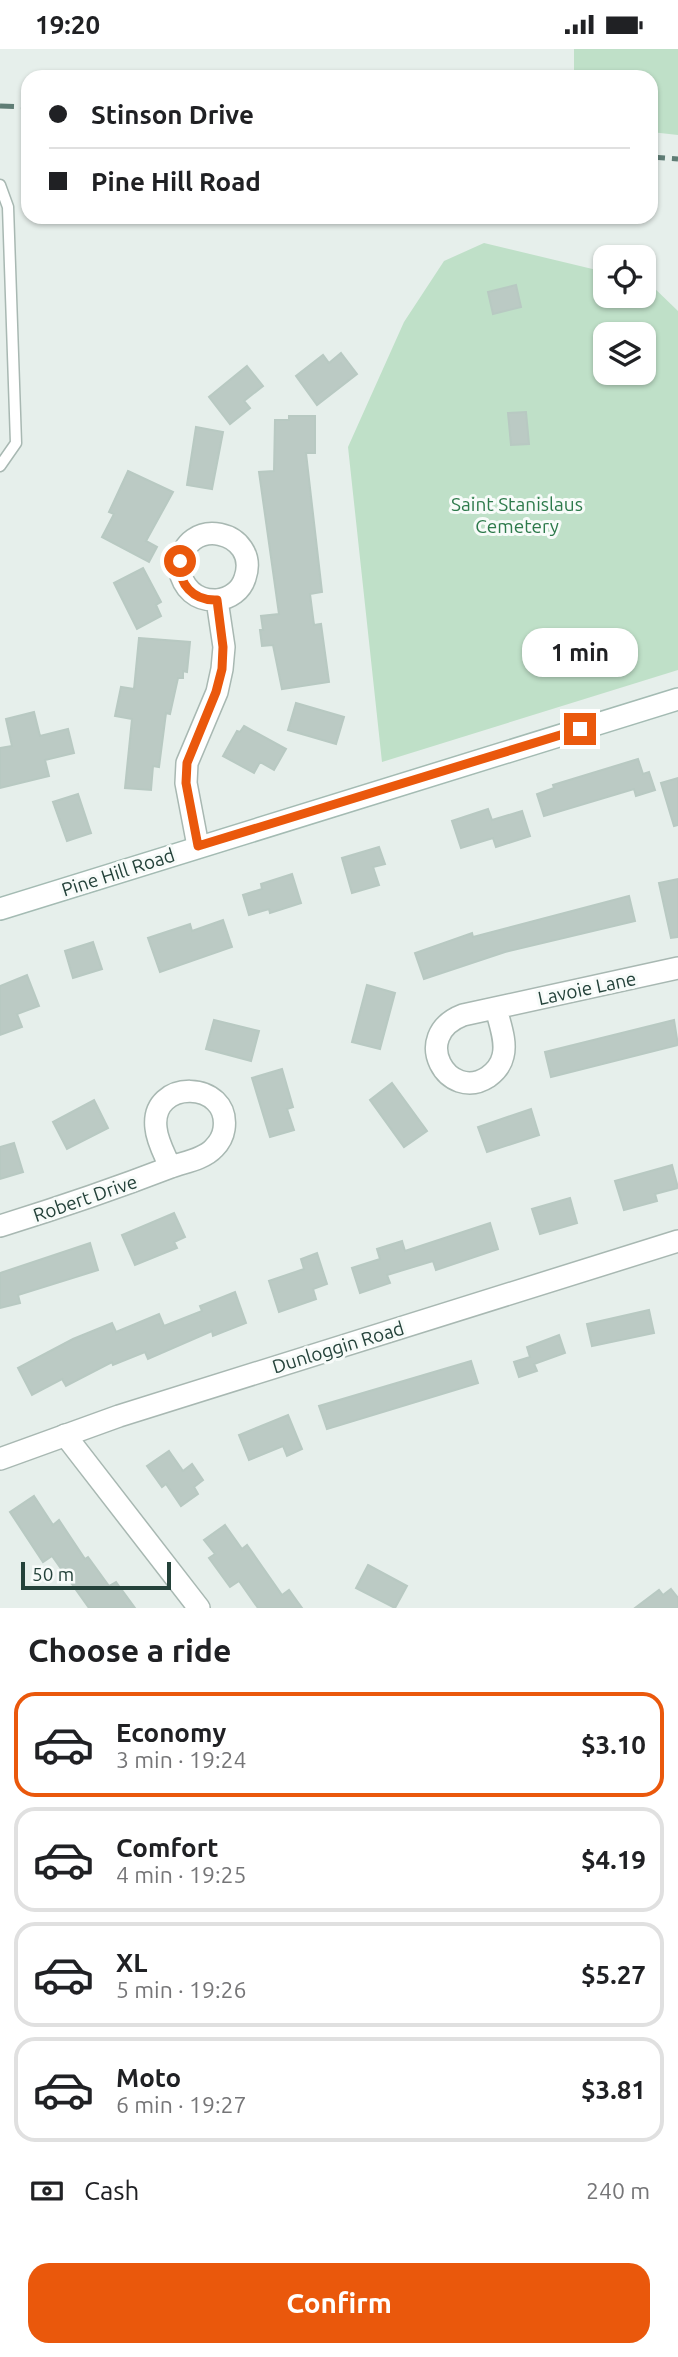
<!DOCTYPE html>
<html lang="en">
<head>
<meta charset="utf-8">
<style>
	:root { --surface:#fff; --page:#f6f6f6; --text:#202124; --muted:#757577; --line:#e0e0e0; --accent:#ea580c }
	body { margin:0; font-family:Ubuntu,sans-serif; background:var(--page); color:var(--text); height:100vh; display:flex; flex-direction:column; font-size:26px; white-space:nowrap }
	* { box-sizing:border-box; margin:0 }
	p { font-size:23px; color:var(--muted) }
	.icon { flex:none; width:38px; height:38px; fill:none; stroke:currentColor; stroke-width:2; stroke-linecap:round; stroke-linejoin:round }
	.map { position:relative; height:1559px; overflow:hidden }
	.details { display:flex; flex-direction:column; background:var(--surface); flex:1 }
	.details>* { flex:none }
	.top-card { position:absolute; left:21px; top:21px; width:637px; height:154px; border-radius:21px; box-shadow:0 2px 5px #0004; display:grid; align-content:center; height:154px; padding:0 28px; background:var(--surface) }
	.buttons { position:absolute; left:593px; top:196px; display:grid; gap:14px }
	.buttons a { display:grid; place-items:center; width:63px; height:63px; border-radius:14px; background:var(--surface); box-shadow:0 2px 5px #0004; font-size:35px }
	.scale { position:absolute; left:21px; bottom:18px; width:150px; box-sizing:border-box; padding-left:7px; border:4px solid #24423a; border-top:0; font-size:19px; line-height:24px; white-space:nowrap; color:#24423a; -webkit-text-stroke:5px #f7fbf9; paint-order:stroke }
	.end { position:absolute; width:32px; height:32px; margin:-16px; border:9px solid #ea580c; background:#fff; box-shadow:0 0 0 4px #fff }
	.from { border-radius:50% }
	.bubble { position:absolute; height:49px; border-radius:21px; background:var(--surface); box-shadow:0 2px 5px #0004; font-size:23px; font-weight:700; line-height:49px; text-align:center }
	.top-card b { display:flex; align-items:center; gap:24px; height:66px; font-size:26px }
	.top-card b+b { border-top:2px solid var(--line) }
	.top-card i { width:18px; height:18px; background:var(--text) }
	ul { padding:0; list-style:none }
	li { display:flex; align-items:center; gap:21px; height:105px; margin:0 14px 10px; padding:0 14px; border:4px solid var(--line); border-radius:21px }
	li div { flex:1 }
	li b { display:block; font-size:26px }
	li em { font-style:normal; font-weight:700 }
	li.active { border-color:var(--accent) }
	li>.icon { width:63px; height:63px; stroke-width:1.5 }
	h2 { padding:0 28px; font-size:32px; line-height:84px }
	.pay { display:flex; align-items:center; gap:18px; height:77px; padding:0 28px; font-size:26px }
	.pay p { margin-inline-start:auto }
	.primary-button { display:flex; gap:14px; margin-top:auto; padding:14px 28px }
	.primary-button a { flex:1; height:80px; border-radius:21px; background:var(--accent); color:#fff; font-size:28px; font-weight:700; line-height:80px; text-align:center }
	.status { display:flex; justify-content:space-between; align-items:center; height:49px; padding:0 35px; background:var(--surface); direction:ltr }
	.status svg { height:19px; fill:currentColor }
	.map>svg:first-child { display:block }
</style>
</head>
<body>
<div class="status"><b>19:20</b><svg viewBox="0 0 49 12"><path d="M0 12V9h3v3zM5 12V6h3v6zM10 12V3h3v9zM15 12V0h3v12zM26 1h20v11H26zM47 4h2v5h-2z"/></svg></div>
<div class="map">
<svg width="678" height="1559" viewBox="0 0 678 1559">
	<rect width="100%" height="100%" fill="#e6efeb"/>
	<g fill="#bfe0c8" fill-rule="evenodd">
		<path d="M574,0H678V86L651,83V28H574Z"/>
		<path d="M484,194L605,223L606,247H644V233L649,234L678,262V621L382,713L348,398L404,273L444,212ZM606,285H644V324H606Z"/>
	</g>
	<g fill="#bbcac4" stroke="#b8c9c2" stroke-width="2">
		<path d="M516,236L521,258L493,265L488,243Z"/>
		<path d="M341,304L357,325L317,356L296,327L323,306L329,314Z"/>
		<path d="M247,317L263,337L244,352L250,359L230,375L209,348Z"/>
		<path d="M526,363L529,395L511,396L508,364Z"/>
		<path d="M289,367H315V404H306L322,543L310,545L314,576L321,575L329,633L282,640L273,596L262,597L260,581H263L261,567L279,565L259,423L274,422L275,371H289Z"/>
		<path d="M196,378L223,383L212,440L187,436Z"/>
		<path d="M128,422L173,443L146,492L157,498L149,513L102,488L114,465L109,463Z"/>
		<path d="M143,519L161,553L156,556L161,567L137,580L114,534Z"/>
		<path d="M139,589L190,593L187,623L183,622V629H178L170,665L166,664L159,718L153,717L151,741L125,739L132,670L115,667L121,638L134,640Z"/>
		<path d="M296,654L344,668L336,695L288,681Z"/>
		<path d="M34,663L40,687L68,680L74,704L45,711L49,727L0,739V699L12,697L6,670Z"/>
		<path d="M244,677L286,700L274,721L260,713L254,724L223,707L237,682L240,683Z"/>
		<path d="M638,710L643,725L649,723L655,741L636,747L634,740L544,767L537,745L554,739L553,736Z"/>
		<path d="M678,729V776L674,777L661,734Z"/>
		<path d="M78,745L91,784L67,792L53,753Z"/>
		<path d="M488,760L492,771L522,762L530,787L496,798L493,789L461,799L452,772Z"/>
		<path d="M379,798L385,815L373,818L379,836L352,844L342,809Z"/>
		<path d="M292,825L301,854L270,864L269,860L249,866L243,846L262,840L261,835Z"/>
		<path d="M678,830V888L671,889L659,834Z"/>
		<path d="M629,847L635,872L505,903L424,930L415,904L472,884L473,888Z"/>
		<path d="M223,871L232,898L160,923L148,889L190,875L192,882Z"/>
		<path d="M93,893L102,920L73,929L65,902Z"/>
		<path d="M27,926L39,957L17,965L22,978L0,986V937Z"/>
		<path d="M367,936L395,944L380,1000L352,993Z"/>
		<path d="M214,971L259,982L251,1012L206,1000Z"/>
		<path d="M674,971L678,996L551,1028L545,1003Z"/>
		<path d="M282,1020L293,1058L287,1060L294,1081L270,1088L252,1029Z"/>
		<path d="M392,1034L427,1082L404,1098L370,1051Z"/>
		<path d="M94,1051L108,1079L67,1100L53,1073Z"/>
		<path d="M531,1060L539,1086L487,1103L478,1078Z"/>
		<path d="M14,1094L23,1123L0,1130V1098Z"/>
		<path d="M672,1116L678,1139L655,1145L657,1152L624,1161L615,1132Z"/>
		<path d="M570,1149L577,1174L540,1185L532,1160Z"/>
		<path d="M174,1164L185,1188L174,1193L177,1199L135,1216L122,1186Z"/>
		<path d="M490,1174L498,1200L436,1221L433,1212L387,1226L390,1234L360,1244L352,1219L380,1210L377,1200L402,1192L405,1202Z"/>
		<path d="M90,1194L98,1221L18,1246L20,1254L0,1259V1224Z"/>
		<path d="M317,1204L327,1235L313,1240L316,1250L279,1263L269,1232L304,1220L301,1210Z"/>
		<path d="M235,1243L246,1274L213,1287L212,1282L148,1310L145,1303L113,1316L112,1313L66,1337L62,1330L32,1346L18,1319L73,1290L112,1274L116,1283L159,1265L164,1277L202,1262L200,1257Z"/>
		<path d="M649,1261L654,1284L592,1297L587,1275Z"/>
		<path d="M559,1286L565,1304L534,1315L537,1322L519,1328L514,1313L530,1308L527,1298Z"/>
		<path d="M471,1312L478,1334L327,1380L319,1357Z"/>
		<path d="M288,1366L302,1400L287,1407L283,1397L249,1411L239,1386Z"/>
		<path d="M169,1402L183,1422L192,1415L203,1431L194,1438L198,1445L181,1457L166,1435L162,1438L147,1417Z"/>
		<path d="M34,1447L53,1476L59,1471L85,1510L88,1508L109,1537L116,1533L135,1559H89L52,1507L43,1513L10,1463Z"/>
		<path d="M225,1476L242,1500L247,1496L282,1546L289,1541L302,1559H258L239,1532L230,1538L209,1509L215,1505L204,1491Z"/>
		<path d="M368,1516L407,1537L395,1559L356,1539Z"/>
		<path d="M671,1540L678,1549V1559H635L659,1541L663,1546Z"/>
	</g>
	<g fill="none" stroke-linecap="round" stroke-linejoin="round">
		<defs>
			<path id="lane" d="M0,136L8,158L16,394L0,417"/>
			<g id="street">
				<path d="M198,797L186,734L187,714L217,643L222,620L224,598L217,551C196,552 183,540 179,519C184,463 261,482 245,529C241,542 230,549 217,551"/>
				<path d="M496,959C499,973 507,992 503,1007C501,1016 495,1023 488,1028C448,1054 409,987 463,966L678,919"/>
				<path d="M0,1177C58,1159 114,1140 171,1118C185,1113 204,1110 214,1099C219,1094 223,1087 224,1080C231,1031 150,1029 156,1079C157,1092 165,1106 170,1118"/>
				<path d="M65,1386L199,1559"/>
				<path d="M0,1410L119,1367L678,1192"/>
			</g>
			<path id="secondary" d="M0,860L678,650"/>
		</defs>
		<use href="#lane" stroke="#a8b8b2" stroke-width="13"/>
		<use href="#street" stroke="#a8b8b2" stroke-width="24"/>
		<use href="#secondary" stroke="#a4bbb3" stroke-width="24"/>
		<use href="#lane" stroke="#fff" stroke-width="10"/>
		<use href="#street" stroke="#fff" stroke-width="21"/>
		<use href="#secondary" stroke="#fff" stroke-width="21"/>
		<g stroke="#5f7d75" stroke-width="5" stroke-dasharray="14 7" stroke-linecap="butt">
			<path d="M0,57L28,58"/>
			<path d="M651,108L678,110"/>
		</g>
	</g>
	<g fill="none" stroke-linecap="round" stroke-linejoin="round">
		<path stroke="#ea580c" stroke-width="9" d="M180,512C178,535 193,552 217,551L223,598L222,620L216,643L187,714L186,734L198,797L580,680"/>
	</g>
	<g text-anchor="middle" dominant-baseline="central" stroke-width="6" stroke-linejoin="round" paint-order="stroke">
		<g font-size="19" fill="#2d7a4b" stroke="#f7fbf9">
			<text x="517" y="455">Saint Stanislaus<tspan x="517" dy="22">Cemetery</tspan></text>
		</g>
		<g font-size="19" fill="#24423a" stroke="#f7fbf9">
			<text transform="translate(118 823) rotate(-18)">Pine Hill Road</text>
			<text transform="translate(587 939) rotate(-12)">Lavoie Lane</text>
			<text transform="translate(85 1149) rotate(-19)">Robert Drive</text>
			<text transform="translate(338 1298) rotate(-17)">Dunloggin Road</text>
		</g>
	</g>
</svg>
<div class="buttons">
<a><svg class="icon" aria-label="locate" viewBox="0 0 24 24"><circle cx="12" cy="12" r="6"/><path d="M12 2v4M12 18v4M2 12h4M18 12h4"/></svg></a>
<a><svg class="icon" aria-label="layers" viewBox="0 0 24 24"><path d="M12 4l9 5-9 5-9-5zM3 14l9 5 9-5"/></svg></a>
</div>
<div class="scale">50 m</div>
<i class="end from" style="left:180px;top:512px"></i>
<i class="end" style="left:580px;top:680px"></i>
<div class="bubble" style="left:522px;top:579px;width:116px">1 min</div>
<div class="top-card">
<b><i class="from"></i>Stinson Drive</b>
<b><i></i>Pine Hill Road</b>
</div>
</div>
<section class="details">
<h2>Choose a ride</h2>
<ul>
<li class="active"><svg class="icon" aria-label="car" viewBox="0 0 24 24"><path d="M5 17H2v-5l4-1 3-4h7l3 4 3 1v5h-3M9 17h6M6 11h13"/><circle cx="7" cy="17" r="2"/><circle cx="17" cy="17" r="2"/></svg><div><b>Economy</b><p>3 min · 19:24</p></div><em>$3.10</em></li>
<li><svg class="icon" aria-label="car" viewBox="0 0 24 24"><path d="M5 17H2v-5l4-1 3-4h7l3 4 3 1v5h-3M9 17h6M6 11h13"/><circle cx="7" cy="17" r="2"/><circle cx="17" cy="17" r="2"/></svg><div><b>Comfort</b><p>4 min · 19:25</p></div><em>$4.19</em></li>
<li><svg class="icon" aria-label="car" viewBox="0 0 24 24"><path d="M5 17H2v-5l4-1 3-4h7l3 4 3 1v5h-3M9 17h6M6 11h13"/><circle cx="7" cy="17" r="2"/><circle cx="17" cy="17" r="2"/></svg><div><b>XL</b><p>5 min · 19:26</p></div><em>$5.27</em></li>
<li><svg class="icon" aria-label="car" viewBox="0 0 24 24"><path d="M5 17H2v-5l4-1 3-4h7l3 4 3 1v5h-3M9 17h6M6 11h13"/><circle cx="7" cy="17" r="2"/><circle cx="17" cy="17" r="2"/></svg><div><b>Moto</b><p>6 min · 19:27</p></div><em>$3.81</em></li>
</ul>
<div class="pay"><svg class="icon" aria-label="cash" viewBox="0 0 24 24"><path d="M3 7h18v10H3z"/><circle cx="12" cy="12" r="2"/></svg>Cash<p>240 m</p></div>
<div class="primary-button"><a>Confirm</a></div>
</section>
</body>
</html>
